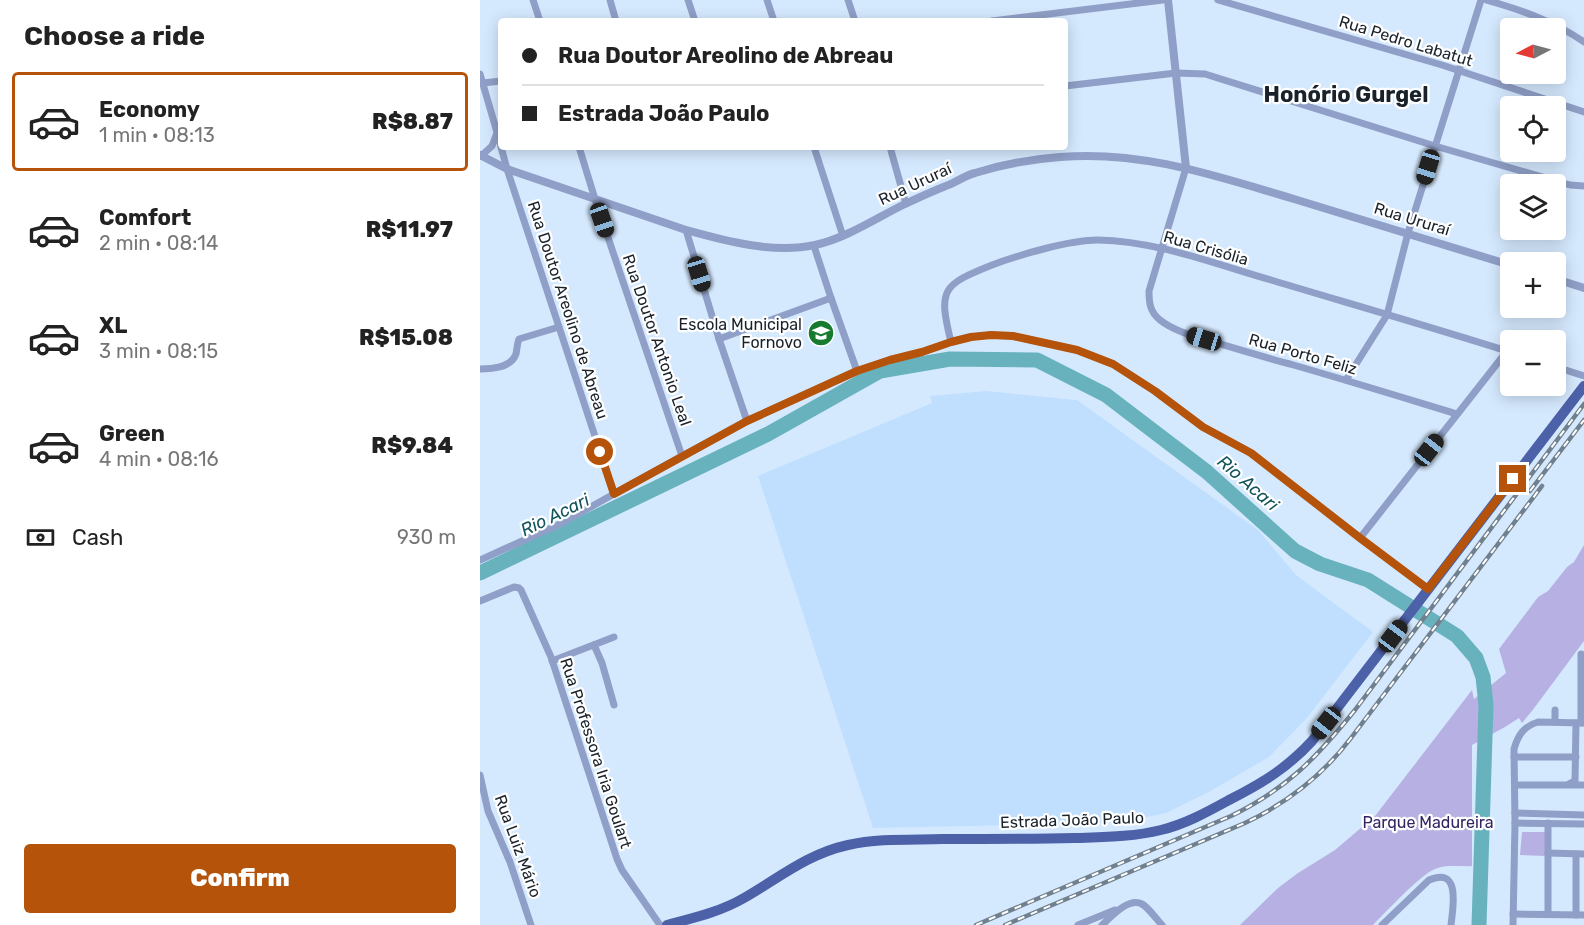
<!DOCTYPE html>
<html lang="en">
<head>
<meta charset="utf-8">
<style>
	:root { --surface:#fff; --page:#f6f6f6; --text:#222; --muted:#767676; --line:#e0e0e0; --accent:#b45309 }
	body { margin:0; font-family:Rubik,sans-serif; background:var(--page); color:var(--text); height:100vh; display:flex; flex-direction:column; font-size:22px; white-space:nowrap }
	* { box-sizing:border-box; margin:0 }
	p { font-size:20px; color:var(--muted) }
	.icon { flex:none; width:33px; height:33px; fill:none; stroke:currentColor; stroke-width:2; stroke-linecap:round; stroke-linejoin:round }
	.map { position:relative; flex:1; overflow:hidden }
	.side { display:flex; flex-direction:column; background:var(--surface); width:480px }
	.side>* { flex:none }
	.banner { position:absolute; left:18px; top:18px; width:570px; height:132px; border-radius:6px; box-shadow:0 3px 15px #0003; display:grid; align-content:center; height:132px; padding:0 24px; background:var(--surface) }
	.needle { width:39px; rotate:264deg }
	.fabs { position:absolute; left:1020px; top:18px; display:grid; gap:12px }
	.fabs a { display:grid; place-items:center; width:66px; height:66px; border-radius:6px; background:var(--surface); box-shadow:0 3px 15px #0003; font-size:30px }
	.end { position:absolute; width:27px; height:27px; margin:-14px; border:8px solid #b45309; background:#fff; box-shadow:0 0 0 3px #fff }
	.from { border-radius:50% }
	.car { position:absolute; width:18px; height:36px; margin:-18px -9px; border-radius:8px; box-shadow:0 0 4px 2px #0007; background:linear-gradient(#222 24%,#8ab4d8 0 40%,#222 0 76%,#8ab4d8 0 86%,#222 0) }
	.banner b { display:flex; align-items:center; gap:21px; height:57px; font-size:22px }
	.banner b+b { border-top:2px solid var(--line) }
	.banner i { width:15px; height:15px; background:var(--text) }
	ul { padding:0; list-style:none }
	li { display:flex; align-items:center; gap:18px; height:99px; margin:0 12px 9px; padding:0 12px; border:3px solid transparent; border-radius:6px }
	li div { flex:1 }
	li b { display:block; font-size:22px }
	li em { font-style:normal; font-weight:800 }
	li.selected { border-color:var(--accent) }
	li>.icon { width:54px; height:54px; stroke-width:1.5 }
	h2 { padding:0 24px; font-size:27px; line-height:72px }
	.pay { display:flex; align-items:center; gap:15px; height:66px; padding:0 24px; font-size:22px }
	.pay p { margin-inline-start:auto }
	.cta { display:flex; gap:12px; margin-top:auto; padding:12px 24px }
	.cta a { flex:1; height:69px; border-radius:6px; background:var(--accent); color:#fff; font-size:24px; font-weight:800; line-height:69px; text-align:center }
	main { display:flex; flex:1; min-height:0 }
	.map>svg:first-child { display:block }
</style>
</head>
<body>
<main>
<section class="side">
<h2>Choose a ride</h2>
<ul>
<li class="selected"><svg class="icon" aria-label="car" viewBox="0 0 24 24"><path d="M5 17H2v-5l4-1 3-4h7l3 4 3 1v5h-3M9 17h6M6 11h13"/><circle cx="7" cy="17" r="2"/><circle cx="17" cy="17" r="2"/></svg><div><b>Economy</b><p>1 min · 08:13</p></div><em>R$8.87</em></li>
<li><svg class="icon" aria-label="car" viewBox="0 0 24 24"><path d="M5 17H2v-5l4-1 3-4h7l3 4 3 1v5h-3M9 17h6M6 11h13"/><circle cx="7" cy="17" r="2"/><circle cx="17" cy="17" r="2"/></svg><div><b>Comfort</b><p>2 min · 08:14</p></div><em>R$11.97</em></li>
<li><svg class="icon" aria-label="car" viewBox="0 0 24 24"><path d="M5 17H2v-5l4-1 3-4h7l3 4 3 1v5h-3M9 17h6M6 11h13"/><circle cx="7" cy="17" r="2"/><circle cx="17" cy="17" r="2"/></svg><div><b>XL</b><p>3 min · 08:15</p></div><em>R$15.08</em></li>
<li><svg class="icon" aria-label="car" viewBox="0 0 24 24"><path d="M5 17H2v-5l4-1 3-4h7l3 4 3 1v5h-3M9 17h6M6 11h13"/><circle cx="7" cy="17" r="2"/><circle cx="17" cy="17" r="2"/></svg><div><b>Green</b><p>4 min · 08:16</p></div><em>R$9.84</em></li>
</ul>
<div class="pay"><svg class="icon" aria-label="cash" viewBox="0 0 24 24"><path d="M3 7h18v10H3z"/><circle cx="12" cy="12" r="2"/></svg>Cash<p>930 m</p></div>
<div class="cta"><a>Confirm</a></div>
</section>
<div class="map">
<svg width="1104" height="925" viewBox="0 0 1104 925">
	<rect width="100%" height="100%" fill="#d5e9fe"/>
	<path fill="#c0dfff" d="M506,391L597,400L778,530L816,575L893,632L827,718L789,757L729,792L686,813L645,822L584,824L393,828L278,476L452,403L450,396Z"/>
	<g fill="#b7b1e3">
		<path d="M1104,545V641L1052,711L1042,723L1039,718L1025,727L992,745V866C981,867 966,864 955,869C940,875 906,912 893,925H760L798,888L818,873L855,850L895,816L992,690L994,699L1026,673L1019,649L1058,597L1068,591L1087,567L1094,562Z"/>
		<path d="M1042,832H1065V856L1040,855Z"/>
	</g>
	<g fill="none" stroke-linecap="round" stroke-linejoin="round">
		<path stroke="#68b2be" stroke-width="15" d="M0,573L288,434L400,371L470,359L557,360L626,395L727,472L815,551L840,564L888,580L977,636L996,658L1003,677L1006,705L999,925"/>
		<g stroke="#909fc7" stroke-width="7">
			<path d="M53,0L60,21"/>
			<path d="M130,0L136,21"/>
			<path d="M208,0L215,21"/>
			<path d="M287,0L294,21"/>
			<path d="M368,0L375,21"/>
			<path d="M738,0L962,65L1104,112"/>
			<path d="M1006,0C1041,10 1074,21 1104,42"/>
			<path d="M512,21L683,0"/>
			<path d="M0,74L21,146"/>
			<path d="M3,83L21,81"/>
			<path d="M585,86L696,73L725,74L955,146L1090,185L1104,186"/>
			<path d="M21,147L27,169L134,494"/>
			<path d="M99,147L115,199L202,456"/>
			<path d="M334,147L363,236"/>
			<path d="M410,147L426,204"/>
			<path d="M1,156L12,146L17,133"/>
			<path d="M706,168L669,291C669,303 670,312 680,320C694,331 713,336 730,341C757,349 783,357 810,364C866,380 921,397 977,414"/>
			<path d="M206,230L239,339L267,421"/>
			<path d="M334,246L351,298L377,371"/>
			<path d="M239,339L351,298"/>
			<path d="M471,342C458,289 462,285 512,265C539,255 589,240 618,240C677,241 735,264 791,280C871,304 951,327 1030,352"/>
			<path d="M1076,367L1104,376"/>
			<path d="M0,369C12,369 31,368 36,354C37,349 37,344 39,339L79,327"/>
			<path d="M866,380L907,315L928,233L1001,0"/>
			<path d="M880,538L1027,351"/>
			<path d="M0,560L82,523L202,456L267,421L377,371L409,360L442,352L471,342L491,337L511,335L533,336L597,350L633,364L675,391L723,427L771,453L880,538L948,589"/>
			<path d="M0,601L34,587L39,588L41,590L71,657L137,859L142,870L180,925"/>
			<path d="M114,645L122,663L134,705"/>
			<path d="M1101,654V723"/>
			<path d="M72,661L134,637"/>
			<path d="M1075,722V710"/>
			<path d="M1034,757H1096"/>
			<path d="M0,775L8,811L30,862L51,925"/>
			<path d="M1089,784L1095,781L1096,723"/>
			<path d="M1035,785H1104"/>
			<path d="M1035,813L1104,815"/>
			<path d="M1035,823L1104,824"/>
			<path d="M1068,853L1104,854"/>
			<path d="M1033,914L1104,915"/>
			<path d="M1068,914V823"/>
			<path d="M1096,915V854"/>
			<path d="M598,925L635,910"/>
			<path d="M622,925C631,917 648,897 662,904C668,907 677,920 682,925"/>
			<path d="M902,925L949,880C981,866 973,907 971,925"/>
			<path d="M1033,925L1035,823L1034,749C1038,735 1044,726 1058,722L1104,723"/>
		</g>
		<g stroke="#909fc7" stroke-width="8">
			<path d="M688,0L706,168"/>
			<path d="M0,155L27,169L206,230C246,241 293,254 335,245C367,238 396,218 425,204C440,197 455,190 471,184C479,180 487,175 495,173C520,165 554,159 580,157C662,150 736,176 814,199C886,221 958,243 1030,265"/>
			<path d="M1076,279L1104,288"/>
		</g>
		<path stroke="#4c61a8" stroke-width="10" d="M187,925C213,918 240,912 264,898C299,878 327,854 368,845C399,838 432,840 463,839C507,839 551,839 595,838C624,837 653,837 681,830C706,824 729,811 751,799C784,782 807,768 832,741L1104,386"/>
		<defs>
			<g id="rail">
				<path d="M1050,491L1104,420"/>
				<path d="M496,925L751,816C808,788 836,758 875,710L1104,404"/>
				<path d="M525,925L765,823C807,803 843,775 871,738L1062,486"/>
			</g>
		</defs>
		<use href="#rail" stroke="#71808e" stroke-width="4.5"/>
		<use href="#rail" stroke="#fff" stroke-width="2" stroke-dasharray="7" stroke-linecap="butt"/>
	</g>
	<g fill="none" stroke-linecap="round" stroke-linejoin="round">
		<path stroke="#b45309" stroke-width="8" d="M120,452L134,494L267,421L377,371L410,360L442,352L471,342L491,337L511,335L533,336L597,350L633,364L675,391L723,427L771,453L880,538L948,589L1033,479"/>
	</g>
	<defs>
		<symbol id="school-disc" viewBox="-11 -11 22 22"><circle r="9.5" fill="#167b2f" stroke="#fff"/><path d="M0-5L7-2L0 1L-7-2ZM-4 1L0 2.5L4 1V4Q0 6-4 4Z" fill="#fff"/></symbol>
	</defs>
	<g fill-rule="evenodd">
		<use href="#school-disc" x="326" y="318" width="30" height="30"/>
	</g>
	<g text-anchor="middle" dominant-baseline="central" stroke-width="4.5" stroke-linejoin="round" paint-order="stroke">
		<g font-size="16" fill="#19222b" stroke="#fff">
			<text transform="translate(926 41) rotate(17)">Rua Pedro Labatut</text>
			<text transform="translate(435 184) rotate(-25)">Rua Ururaí</text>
			<text transform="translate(932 219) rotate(17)">Rua Ururaí</text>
			<text transform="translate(726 248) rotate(16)">Rua Crisólia</text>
			<text transform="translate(88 310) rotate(72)">Rua Doutor Areolino de Abreau</text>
			<text transform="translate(177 340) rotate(71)">Rua Doutor Antonio Leal</text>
			<text transform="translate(823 354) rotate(16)">Rua Porto Feliz</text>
			<text transform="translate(116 753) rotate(72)">Rua Professora Iria Goulart</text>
			<text transform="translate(592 820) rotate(-2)">Estrada João Paulo</text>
			<text transform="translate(38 846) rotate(70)">Rua Luiz Mário</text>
		</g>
		<g font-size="16" fill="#19222b" stroke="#fff" text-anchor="end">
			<text x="322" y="324">Escola Municipal<tspan x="322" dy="18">Fornovo</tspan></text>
		</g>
		<g font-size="16" fill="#332463" stroke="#fff">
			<text x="948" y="822">Parque Madureira</text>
		</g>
		<g font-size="18" font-style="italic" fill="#14555d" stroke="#fff">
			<text transform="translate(768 483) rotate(41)">Rio Acari</text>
			<text transform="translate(75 515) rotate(-26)">Rio Acari</text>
		</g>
		<g font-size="22" font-weight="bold" fill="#19222b" stroke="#fff">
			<text x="866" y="94">Honório Gurgel</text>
		</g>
	</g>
</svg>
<div class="fabs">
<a><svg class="needle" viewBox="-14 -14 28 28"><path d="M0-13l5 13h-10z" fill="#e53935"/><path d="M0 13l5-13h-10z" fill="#767676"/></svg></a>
<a><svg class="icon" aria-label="locate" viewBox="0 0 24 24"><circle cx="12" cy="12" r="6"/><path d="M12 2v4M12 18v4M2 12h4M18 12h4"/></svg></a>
<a><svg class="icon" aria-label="layers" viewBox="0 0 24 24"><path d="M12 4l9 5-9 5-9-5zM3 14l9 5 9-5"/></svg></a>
<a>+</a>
<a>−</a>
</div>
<i class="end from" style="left:120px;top:452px"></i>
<i class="end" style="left:1033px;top:479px"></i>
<i class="car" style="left:948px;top:167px;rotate:197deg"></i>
<i class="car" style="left:122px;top:220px;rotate:161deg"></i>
<i class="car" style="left:219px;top:274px;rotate:163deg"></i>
<i class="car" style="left:724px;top:339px;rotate:287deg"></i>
<i class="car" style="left:949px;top:450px;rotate:38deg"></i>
<i class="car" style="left:913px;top:636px;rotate:37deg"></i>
<i class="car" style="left:846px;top:723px;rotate:218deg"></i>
<div class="banner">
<b><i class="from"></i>Rua Doutor Areolino de Abreau</b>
<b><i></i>Estrada João Paulo</b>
</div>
</div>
</main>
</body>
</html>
